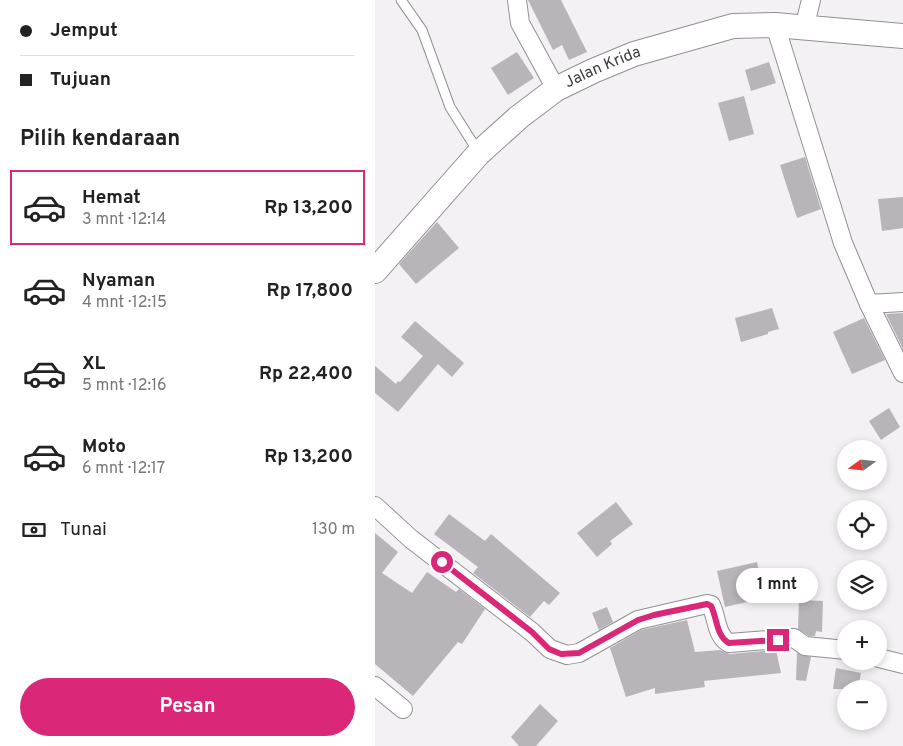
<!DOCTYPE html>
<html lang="id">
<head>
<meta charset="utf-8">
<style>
	:root { --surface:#fff; --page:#f6f6f6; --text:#222; --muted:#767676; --line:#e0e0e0; --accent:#db2777 }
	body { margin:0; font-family:Overpass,sans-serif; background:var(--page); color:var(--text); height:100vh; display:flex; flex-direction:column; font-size:19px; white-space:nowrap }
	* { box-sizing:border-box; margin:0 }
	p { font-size:16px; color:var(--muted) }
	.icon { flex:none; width:28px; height:28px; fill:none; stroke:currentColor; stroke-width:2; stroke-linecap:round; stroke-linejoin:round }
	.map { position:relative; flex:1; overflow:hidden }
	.drawer { display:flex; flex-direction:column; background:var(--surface); width:375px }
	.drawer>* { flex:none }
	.hud { display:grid; align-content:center; height:110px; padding:0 20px; background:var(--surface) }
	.needle { width:32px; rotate:255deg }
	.controls { position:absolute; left:462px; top:440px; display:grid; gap:10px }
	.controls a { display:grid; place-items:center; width:50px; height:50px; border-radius:50%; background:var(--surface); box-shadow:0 2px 8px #0003; font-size:25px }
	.end { position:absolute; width:22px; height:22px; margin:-11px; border:6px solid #db2777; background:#fff; box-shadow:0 0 0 2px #fff }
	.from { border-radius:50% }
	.bubble { position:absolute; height:35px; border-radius:18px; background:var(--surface); box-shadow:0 2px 8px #0003; font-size:16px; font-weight:700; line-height:35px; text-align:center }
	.hud b { display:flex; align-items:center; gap:18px; height:48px; font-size:19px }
	.hud b+b { border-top:1px solid var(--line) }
	.hud i { width:12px; height:12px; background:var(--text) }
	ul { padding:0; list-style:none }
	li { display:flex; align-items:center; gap:15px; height:75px; margin:0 10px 8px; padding:0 10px; border:2px solid transparent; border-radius:0px }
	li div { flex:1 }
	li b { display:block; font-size:19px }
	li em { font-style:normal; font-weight:700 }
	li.active { border-color:var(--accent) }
	li>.icon { width:45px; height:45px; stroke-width:1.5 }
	h2 { padding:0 20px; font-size:22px; line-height:60px }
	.pay { display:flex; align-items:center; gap:12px; height:55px; padding:0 20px; font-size:19px }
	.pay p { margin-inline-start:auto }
	.action { display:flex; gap:10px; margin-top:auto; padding:10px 20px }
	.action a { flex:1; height:58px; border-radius:30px; background:var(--accent); color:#fff; font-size:20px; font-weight:700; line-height:58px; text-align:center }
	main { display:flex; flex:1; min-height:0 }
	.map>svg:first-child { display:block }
</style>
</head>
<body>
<main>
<section class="drawer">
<div class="hud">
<b><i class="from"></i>Jemput</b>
<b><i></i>Tujuan</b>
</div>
<h2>Pilih kendaraan</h2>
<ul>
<li class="active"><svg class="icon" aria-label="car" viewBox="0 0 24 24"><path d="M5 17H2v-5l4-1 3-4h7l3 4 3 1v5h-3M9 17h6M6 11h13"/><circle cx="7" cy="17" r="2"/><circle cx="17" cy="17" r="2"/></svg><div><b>Hemat</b><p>3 mnt · 12:14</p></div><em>Rp 13,200</em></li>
<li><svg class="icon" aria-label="car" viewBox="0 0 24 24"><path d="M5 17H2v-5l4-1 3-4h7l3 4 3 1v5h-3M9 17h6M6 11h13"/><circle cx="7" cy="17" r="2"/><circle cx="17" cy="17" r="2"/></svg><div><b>Nyaman</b><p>4 mnt · 12:15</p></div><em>Rp 17,800</em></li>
<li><svg class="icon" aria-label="car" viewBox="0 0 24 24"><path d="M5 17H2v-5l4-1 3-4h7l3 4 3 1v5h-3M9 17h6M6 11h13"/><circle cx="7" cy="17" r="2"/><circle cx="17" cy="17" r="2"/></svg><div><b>XL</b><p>5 mnt · 12:16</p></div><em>Rp 22,400</em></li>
<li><svg class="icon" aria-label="car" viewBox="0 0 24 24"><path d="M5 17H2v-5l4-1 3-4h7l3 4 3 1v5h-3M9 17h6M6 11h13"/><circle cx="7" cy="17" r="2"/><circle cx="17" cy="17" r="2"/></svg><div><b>Moto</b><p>6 mnt · 12:17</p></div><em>Rp 13,200</em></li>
</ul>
<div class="pay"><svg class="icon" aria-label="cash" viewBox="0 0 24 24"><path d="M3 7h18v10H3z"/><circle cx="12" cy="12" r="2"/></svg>Tunai<p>130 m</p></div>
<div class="action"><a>Pesan</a></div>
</section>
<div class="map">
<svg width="528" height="746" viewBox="0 0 528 746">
	<rect width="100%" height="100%" fill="#f4f1f5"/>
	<g fill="#b8b4b9">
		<path d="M153,0H186L212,52L194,60L187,45L178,50Z"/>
		<path d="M142,52L159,78L133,95L116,68Z"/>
		<path d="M394,62L401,83L376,91L370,70Z"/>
		<path d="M369,96L379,134L354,141L343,103Z"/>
		<path d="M430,157L446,209L422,218L405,165Z"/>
		<path d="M528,197V228L507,231L503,199Z"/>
		<path d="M62,222L84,248L41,284L24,264Z"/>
		<path d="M397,308L404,329L393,332V334L366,342L360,318Z"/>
		<path d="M528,313V349L511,314Z"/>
		<path d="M489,318L510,360L477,374L458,332Z"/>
		<path d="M40,321L89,363L77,377L63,364L23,412L0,393V366L21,384L23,381L25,382L48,356L26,337Z"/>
		<path d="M514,408L525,427L506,440L494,421Z"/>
		<path d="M241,502L258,524L235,541L237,544L222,557L202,533Z"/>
		<path d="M74,514L110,541L116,534L185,593L174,605L169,601L155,617L98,573L103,567L59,534Z"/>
		<path d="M0,533L23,552L7,573L37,593L52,572L81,592L84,589L110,609L87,644L83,642L38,696L0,664Z"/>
		<path d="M382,562L390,598L350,607L342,571Z"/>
		<path d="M424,600L448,601L447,632L441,631L440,636H434L423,629Z"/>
		<path d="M232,607L238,622L224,630L217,613Z"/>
		<path d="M312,620L320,652L345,650L355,654L401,650L406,673L329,681L330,687L280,694V688L251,697L235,648L266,630Z"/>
		<path d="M422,653L436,657L431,681L421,680Z"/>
		<path d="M461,668L486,673L483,689H458Z"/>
		<path d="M165,704L183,721L161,746H144L136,737Z"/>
	</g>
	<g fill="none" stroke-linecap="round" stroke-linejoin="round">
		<defs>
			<path id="lane" d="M26,0L47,30L75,107L104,153"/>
			<g id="street">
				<path d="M142,0L145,23L181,89"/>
				<path d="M400,25L468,243L494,304L528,302"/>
				<path d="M429,28L436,0"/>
				<path d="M494,304L528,373"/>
				<path d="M0,506L36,539L157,632L175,649L192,655L204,653L263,620L332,604L336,605C342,617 341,636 354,643L419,638L430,646L471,650"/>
				<path d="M504,658L528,664"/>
				<path d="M0,686L28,709"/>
			</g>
			<g id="secondary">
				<path id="s1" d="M0,271L104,153L144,117L181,89L218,71L259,54L358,26L400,25L528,36"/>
			</g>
		</defs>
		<use href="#lane" stroke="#928f93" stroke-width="11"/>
		<use href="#street" stroke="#928f93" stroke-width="20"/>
		<use href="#secondary" stroke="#928f93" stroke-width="26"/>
		<use href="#lane" stroke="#fff" stroke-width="9"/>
		<use href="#street" stroke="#fff" stroke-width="18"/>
		<use href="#secondary" stroke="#fff" stroke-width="24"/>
	</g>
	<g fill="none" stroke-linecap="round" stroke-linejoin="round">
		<path stroke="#db2777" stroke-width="6" d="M67,562L157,632L174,649L186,654L204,653L263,620L279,615L332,604L336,606C342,617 341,636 354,643L403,640"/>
	</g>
	<g text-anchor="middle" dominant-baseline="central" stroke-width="4" stroke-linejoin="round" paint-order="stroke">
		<g font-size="16" fill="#3c3b3d" stroke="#fff">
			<text stroke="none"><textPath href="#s1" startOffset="309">Jalan Krida</textPath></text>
		</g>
	</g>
</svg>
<div class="controls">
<a><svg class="needle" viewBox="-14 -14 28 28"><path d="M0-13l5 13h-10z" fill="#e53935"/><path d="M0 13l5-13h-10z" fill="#767676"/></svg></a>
<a><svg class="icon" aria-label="locate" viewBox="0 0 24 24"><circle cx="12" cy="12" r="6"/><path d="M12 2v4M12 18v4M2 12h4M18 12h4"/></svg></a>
<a><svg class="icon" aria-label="layers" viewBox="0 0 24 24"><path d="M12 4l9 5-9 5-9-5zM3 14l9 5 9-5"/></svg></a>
<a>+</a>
<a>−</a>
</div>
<i class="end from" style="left:67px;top:562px"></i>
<i class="end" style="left:403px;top:640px"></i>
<div class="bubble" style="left:361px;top:568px;width:82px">1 mnt</div>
</div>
</main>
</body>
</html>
